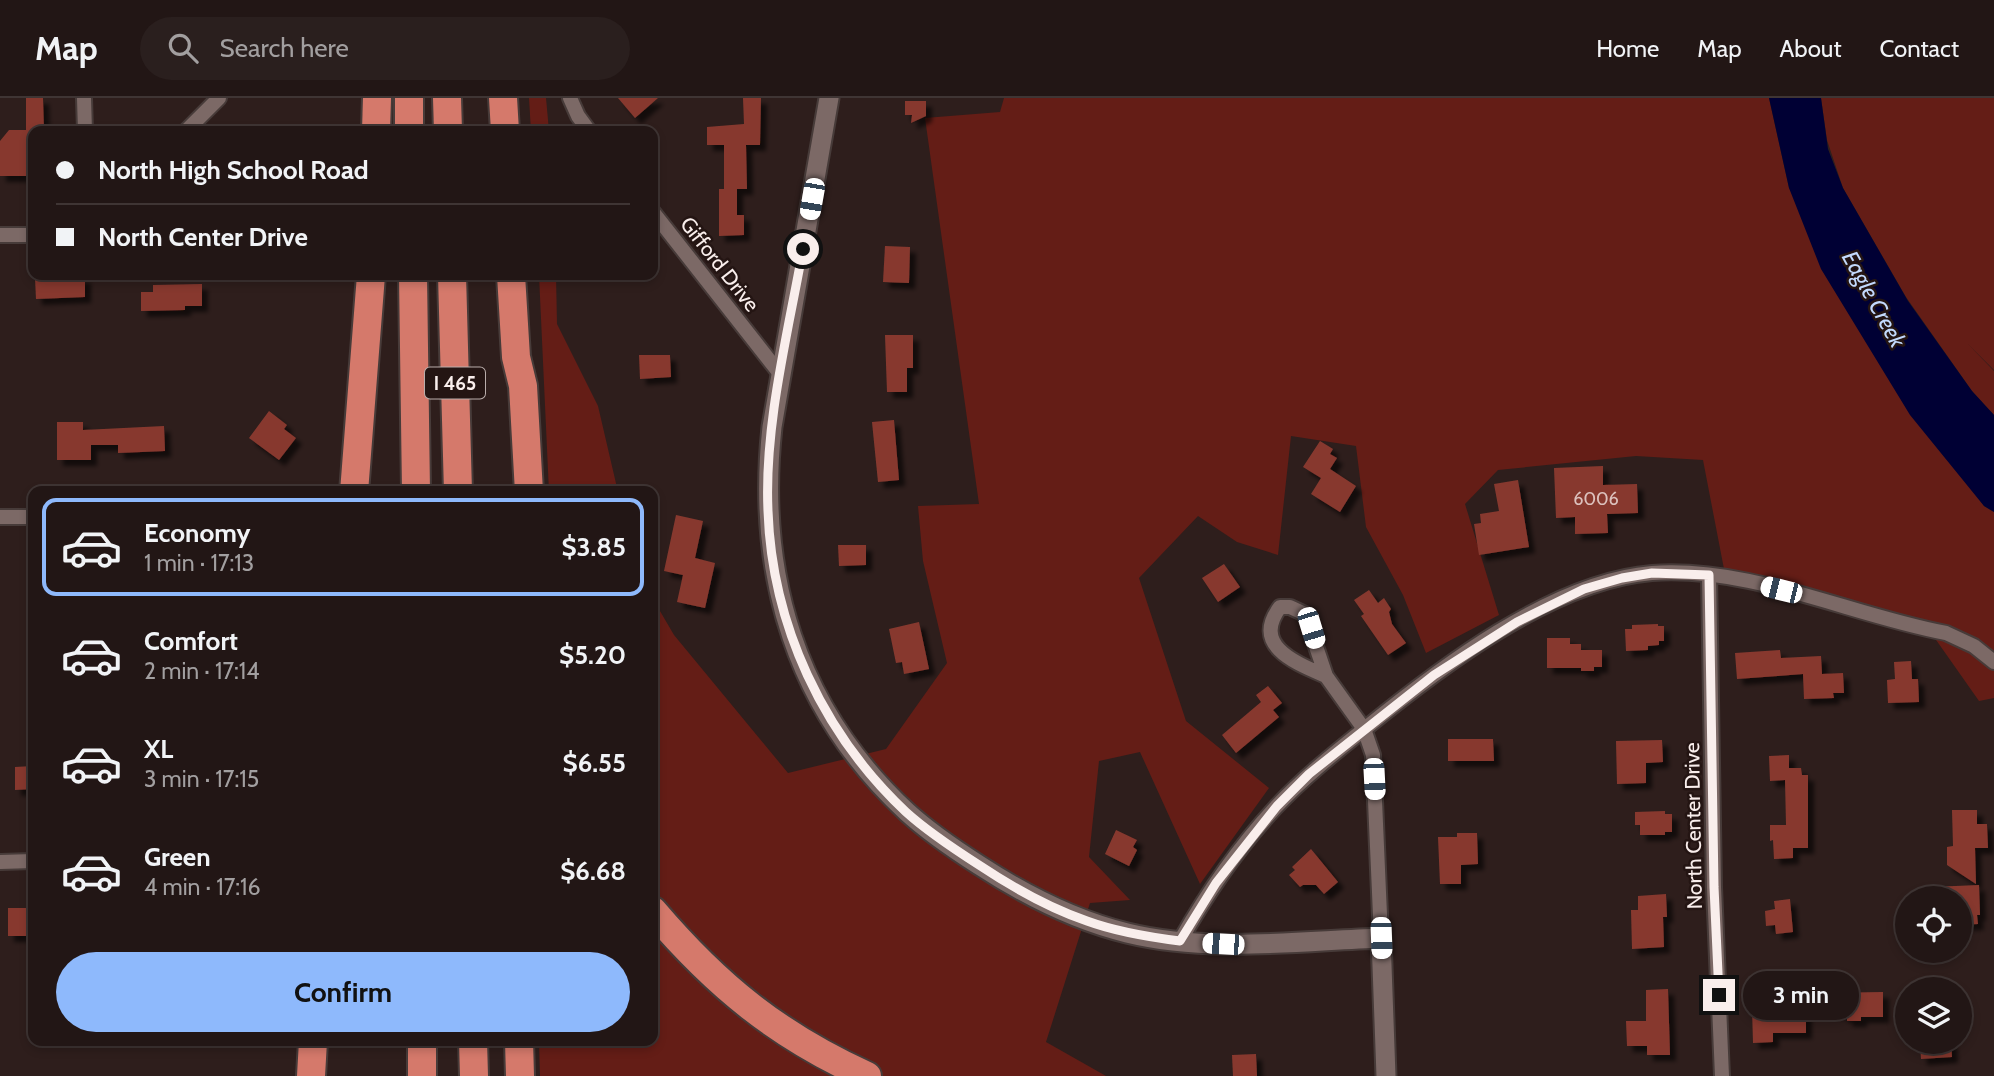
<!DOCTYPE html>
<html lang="en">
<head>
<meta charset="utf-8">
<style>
	:root { --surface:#221615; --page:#2a1f1e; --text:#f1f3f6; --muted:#a29fa0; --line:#3f3534; --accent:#8eb9fc }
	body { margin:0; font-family:Cabin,sans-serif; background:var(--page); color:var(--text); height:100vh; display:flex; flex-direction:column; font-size:26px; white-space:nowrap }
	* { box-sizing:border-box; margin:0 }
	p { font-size:23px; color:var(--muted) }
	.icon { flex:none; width:38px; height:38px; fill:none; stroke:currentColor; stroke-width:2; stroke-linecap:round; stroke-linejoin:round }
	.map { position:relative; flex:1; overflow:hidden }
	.side { position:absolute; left:28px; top:388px; width:630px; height:560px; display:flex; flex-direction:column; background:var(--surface); border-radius:14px; box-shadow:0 4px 10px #0003,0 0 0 2px var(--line) }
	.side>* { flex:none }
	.hud { position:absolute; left:28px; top:28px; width:630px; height:154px; border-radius:14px; box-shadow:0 4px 10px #0003,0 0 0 2px var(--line); display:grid; align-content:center; height:154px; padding:0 28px; background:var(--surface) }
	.fabs { position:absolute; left:1895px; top:788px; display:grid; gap:14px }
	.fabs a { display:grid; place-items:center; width:77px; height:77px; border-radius:50%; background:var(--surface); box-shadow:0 4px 10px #0003,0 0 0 2px var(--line); font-size:35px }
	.end { position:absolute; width:32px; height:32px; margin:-16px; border:9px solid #f9eeec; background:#111; box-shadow:0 0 0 4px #111 }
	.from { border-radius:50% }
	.bubble { position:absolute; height:49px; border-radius:24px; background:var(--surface); box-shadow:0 4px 10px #0003,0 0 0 2px var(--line); font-size:23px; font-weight:700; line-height:49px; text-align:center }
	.car { position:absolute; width:21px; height:42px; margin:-21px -10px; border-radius:9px; box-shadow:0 0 5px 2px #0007; background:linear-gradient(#fff 24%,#345 0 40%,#fff 0 76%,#345 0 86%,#fff 0) }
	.hud b { display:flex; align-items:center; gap:24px; height:66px; font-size:26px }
	.hud b+b { border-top:2px solid var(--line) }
	.hud i { width:18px; height:18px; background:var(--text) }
	ul { padding:12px 0 0; list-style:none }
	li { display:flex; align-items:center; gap:21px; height:98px; margin:0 14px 10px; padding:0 14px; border:4px solid transparent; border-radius:14px }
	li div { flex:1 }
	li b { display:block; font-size:26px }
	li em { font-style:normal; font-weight:700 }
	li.current { border-color:var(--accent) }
	li>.icon { width:63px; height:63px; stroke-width:1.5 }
	.cta { display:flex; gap:14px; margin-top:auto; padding:14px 28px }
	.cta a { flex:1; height:80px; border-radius:42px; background:var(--accent); color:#111; font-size:28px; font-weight:700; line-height:80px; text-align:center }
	header { display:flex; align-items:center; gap:42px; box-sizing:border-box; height:98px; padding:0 35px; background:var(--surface); border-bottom:2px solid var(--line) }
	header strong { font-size:33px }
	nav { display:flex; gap:38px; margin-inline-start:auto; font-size:24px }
	.search { width:490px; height:63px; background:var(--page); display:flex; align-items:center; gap:18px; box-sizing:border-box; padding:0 24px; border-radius:38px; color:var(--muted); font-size:26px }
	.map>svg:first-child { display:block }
</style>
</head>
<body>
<header>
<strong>Map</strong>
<div class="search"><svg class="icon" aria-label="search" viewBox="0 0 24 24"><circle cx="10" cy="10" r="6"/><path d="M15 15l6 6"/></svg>Search here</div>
<nav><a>Home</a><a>Map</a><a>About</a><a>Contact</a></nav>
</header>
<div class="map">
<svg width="1994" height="978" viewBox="0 0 1994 978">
	<defs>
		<filter id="shadow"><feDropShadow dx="6" dy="6" stdDeviation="2" flood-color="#0009"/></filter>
	</defs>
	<rect width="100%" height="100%" fill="#2e1e1c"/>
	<g fill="#641d16">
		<path d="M529,0H546L549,33H531Z"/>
		<path d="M1004,0H1769L1789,90L1984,408L1994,414V600L1979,603L1934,539L1724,471L1703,362L1636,358L1498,372L1465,406L1499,517L1426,555L1403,497L1366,429L1356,348L1291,338L1278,457L1237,444L1198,418L1139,480L1186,623L1269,690L1200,786L1140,654L1099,663L1089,759L1130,802L1090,805L1046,944L1106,978H540L539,943H653V501L674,537L788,675L886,651L947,565L923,463L918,408L979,406L925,20L1000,14Z"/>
		<path d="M1821,0H1994V272L1967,245L1994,273V317L1972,293L1906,199L1843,90L1827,42Z"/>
		<path d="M539,177H556L557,226L598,308L618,394H549Z"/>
	</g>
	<path fill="#000034" d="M1769,0H1821L1828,51L1843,90L1908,203L1972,293L1994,317V414L1984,408L1910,317L1821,171L1789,90Z"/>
	<g fill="#87392f" filter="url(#shadow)">
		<path d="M26,0H43L44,33H33V78H0V43L9,32H26Z"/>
		<path d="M618,0H658L635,20Z"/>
		<path d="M743,0H761L760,47H746L747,91H737V117H744V137L719,138V91H724V47H707V29L744,26Z"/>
		<path d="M905,3H926V18L911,25L912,17H905Z"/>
		<path d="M885,148L910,149L909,185L883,184Z"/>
		<path d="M85,179V199L36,201L35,180Z"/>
		<path d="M202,186V208H185V212L141,213V194H153V187Z"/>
		<path d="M885,237H913V270H907V294H887Z"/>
		<path d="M639,257H670L671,279L640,281Z"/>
		<path d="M269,313L287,327L284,331L296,340L279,362L249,340Z"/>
		<path d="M894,322L899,382L878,384L872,324Z"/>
		<path d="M57,324H83V332L164,328L165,353L118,355V347H91V362H57Z"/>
		<path d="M1320,343L1333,351L1330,356L1337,360L1330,371L1356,388L1340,414L1311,396L1321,380L1303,369Z"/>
		<path d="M1603,368V387L1637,386L1638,415L1607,416L1608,435L1575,436V419L1556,420L1554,370Z"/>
		<path d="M1518,382L1529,449L1479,457L1474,426L1481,425L1480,416L1499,413L1494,386Z"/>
		<path d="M676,417L703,423L695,460L715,465L705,510L677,504L683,477L664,473Z"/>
		<path d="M838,447H866V467L839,468Z"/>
		<path d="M1224,466L1240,489L1218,504L1202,480Z"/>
		<path d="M1369,492L1378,505L1384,500L1391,511L1389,514L1392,526L1406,545L1388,557L1361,518L1364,516L1354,502Z"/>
		<path d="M919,524L929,571L904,576L902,564L896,565L889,531Z"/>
		<path d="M1658,526V528H1664V543H1659V547L1648,548V552L1626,553L1625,531H1632V527Z"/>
		<path d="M1547,540H1570V546H1581V552H1602V569H1594V573H1581V570H1547Z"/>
		<path d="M1780,552L1781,560L1821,558L1822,576L1843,575L1844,595H1833L1834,600L1804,601L1803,576L1737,581L1735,555Z"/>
		<path d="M1911,563L1912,581H1918L1919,604L1888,605L1887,582L1895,581L1894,564Z"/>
		<path d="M1268,588L1282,605L1273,612L1279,619L1236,655L1222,637L1261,604L1256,597Z"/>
		<path d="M1448,641H1493L1494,663H1448Z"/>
		<path d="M1662,642L1663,664L1646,665V685L1617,686L1616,643Z"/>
		<path d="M1789,657V670H1801L1802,677H1808V750H1793V760L1774,761L1773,742L1770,743V727H1786L1785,682L1770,683L1769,658Z"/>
		<path d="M33,668V691L15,692V669Z"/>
		<path d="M1952,712H1977V726H1987L1988,750H1975L1976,786L1947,767V749L1953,748Z"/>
		<path d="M1665,713V716H1672V734H1665V737H1640V727H1635V714Z"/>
		<path d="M1116,732L1137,742L1133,749L1137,752L1129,768L1105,756Z"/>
		<path d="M1457,735H1477L1478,766L1461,767V786H1440L1438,739H1457Z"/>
		<path d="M1311,751L1338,784L1324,796L1316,787H1303L1300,789L1289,777L1295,772L1292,769Z"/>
		<path d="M1979,787L1980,817H1977L1978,826L1960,827V800H1932L1931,789Z"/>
		<path d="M1666,796L1667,819H1663L1664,849L1632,851L1631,812H1638V798Z"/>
		<path d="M1790,801L1793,834L1776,836L1775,827L1766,828L1765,813L1775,811L1774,803Z"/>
		<rect x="8" y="810" width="25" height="28"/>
		<path d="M1668,891L1670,957H1647V948H1627L1626,923H1646V892Z"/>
		<path d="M1883,894V919H1861V923H1847V919H1842V915H1823V895Z"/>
		<path d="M1806,909V935H1773V944L1753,945L1752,910Z"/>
		<path d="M1920,943H1951L1952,959L1921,961Z"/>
		<path d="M1256,956L1257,978H1233L1232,957Z"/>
	</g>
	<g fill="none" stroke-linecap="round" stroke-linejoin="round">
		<defs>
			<g id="minor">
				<path d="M84,0L85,33"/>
				<path d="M570,0L578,18L589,33"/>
				<path d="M186,33L219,0"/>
				<path d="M653,114L781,277"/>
				<path d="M0,137H33"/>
				<path d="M0,419H33"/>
				<path d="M1709,477L1714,789L1722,978"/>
				<path d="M1326,578C1296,565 1251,548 1280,509H1290L1305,516L1326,578L1364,631L1373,657L1381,840"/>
				<path d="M0,764L33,763"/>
				<path d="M1180,843C1207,795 1238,750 1275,710C1302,681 1332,657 1362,633C1438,571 1552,483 1652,475C1751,468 1850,517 1946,535L1974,548L1994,564"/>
			</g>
			<path id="tertiary" d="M829,0L772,329C756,477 796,611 907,714C929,734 954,751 979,767C1025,797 1074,822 1127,835C1209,855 1298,843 1381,840L1386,978"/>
			<g id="motorway">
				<path d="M409,0V33"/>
				<path d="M447,0L448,33"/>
				<path d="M503,0L505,33"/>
				<path d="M376,33L377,0"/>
				<path d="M413,177L416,394"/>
				<path d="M452,177L458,394"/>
				<path d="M511,177L516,259L523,288L529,394"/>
				<path d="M354,394L371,177"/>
				<path d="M653,813C717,888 777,937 867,978"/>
				<path d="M422,943V978"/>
				<path d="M473,943L474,978"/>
				<path d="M519,943L520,978"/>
				<path d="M311,978L313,943"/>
			</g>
		</defs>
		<use href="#minor" stroke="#473b39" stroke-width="18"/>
		<use href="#tertiary" stroke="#473b39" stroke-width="23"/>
		<use href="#motorway" stroke="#473b39" stroke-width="32"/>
		<use href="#minor" stroke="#7c6966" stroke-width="14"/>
		<use href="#tertiary" stroke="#7c6966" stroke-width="19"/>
		<use href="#motorway" stroke="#d5796b" stroke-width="28"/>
	</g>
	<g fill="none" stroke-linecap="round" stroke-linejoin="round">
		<path stroke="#f9eeec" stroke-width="9" d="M803,151C788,235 764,328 768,413C772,527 823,636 906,714C928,734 954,751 979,767C1012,789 1049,810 1087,823C1117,834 1148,839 1180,843L1216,785L1277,708L1309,676L1434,577L1517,524L1584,491L1622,480L1652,475L1709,477L1714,789L1719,897"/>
	</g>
	<g text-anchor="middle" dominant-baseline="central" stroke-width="5" stroke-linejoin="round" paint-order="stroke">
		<g font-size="18" fill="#dcc1bd">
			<text x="1596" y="401">6006</text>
		</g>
		<rect fill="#241513" stroke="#b9adab" stroke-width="2" x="425" y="269.5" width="60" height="31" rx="5"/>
		<g font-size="19" font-weight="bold" fill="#f9eeec">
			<text x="455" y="285">I 465</text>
		</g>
		<g font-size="21" fill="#f9eeec" stroke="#241513">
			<text transform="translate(720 166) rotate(52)">Gifford Drive</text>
			<text transform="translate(1693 728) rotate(-91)">North Center Drive</text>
		</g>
		<g font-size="23" font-style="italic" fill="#c3dafe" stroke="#241513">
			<text transform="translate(1874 201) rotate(61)">Eagle Creek</text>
		</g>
	</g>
</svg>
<div class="fabs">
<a><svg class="icon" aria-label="locate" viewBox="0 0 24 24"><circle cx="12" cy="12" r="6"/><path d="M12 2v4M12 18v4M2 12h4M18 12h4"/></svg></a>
<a><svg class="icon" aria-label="layers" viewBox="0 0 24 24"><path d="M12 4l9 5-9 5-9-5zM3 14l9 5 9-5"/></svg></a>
</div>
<i class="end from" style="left:803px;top:151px"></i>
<i class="end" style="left:1719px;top:897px"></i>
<div class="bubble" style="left:1743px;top:873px;width:116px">3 min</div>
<i class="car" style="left:812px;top:101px;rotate:190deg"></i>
<i class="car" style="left:1781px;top:492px;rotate:284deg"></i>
<i class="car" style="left:1311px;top:530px;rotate:163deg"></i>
<i class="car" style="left:1374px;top:681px;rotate:177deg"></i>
<i class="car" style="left:1381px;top:840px;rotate:178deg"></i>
<i class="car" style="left:1223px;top:846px;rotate:273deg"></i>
<div class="hud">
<b><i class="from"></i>North High School Road</b>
<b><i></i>North Center Drive</b>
</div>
<section class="side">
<ul>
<li class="current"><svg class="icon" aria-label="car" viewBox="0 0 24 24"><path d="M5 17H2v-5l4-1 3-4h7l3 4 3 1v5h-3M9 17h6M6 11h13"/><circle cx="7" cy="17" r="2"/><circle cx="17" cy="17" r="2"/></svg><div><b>Economy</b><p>1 min · 17:13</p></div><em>$3.85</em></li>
<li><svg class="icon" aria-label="car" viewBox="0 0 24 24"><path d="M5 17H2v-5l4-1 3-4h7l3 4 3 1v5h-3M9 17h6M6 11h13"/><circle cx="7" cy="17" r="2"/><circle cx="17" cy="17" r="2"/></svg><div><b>Comfort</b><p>2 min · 17:14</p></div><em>$5.20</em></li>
<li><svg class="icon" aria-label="car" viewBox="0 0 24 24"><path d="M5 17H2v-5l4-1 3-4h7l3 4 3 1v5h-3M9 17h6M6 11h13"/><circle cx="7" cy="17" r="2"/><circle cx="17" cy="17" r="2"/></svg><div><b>XL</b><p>3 min · 17:15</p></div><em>$6.55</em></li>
<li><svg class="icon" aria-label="car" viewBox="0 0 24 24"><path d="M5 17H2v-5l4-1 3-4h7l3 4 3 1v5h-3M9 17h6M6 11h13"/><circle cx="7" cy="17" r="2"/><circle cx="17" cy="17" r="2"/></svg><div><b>Green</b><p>4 min · 17:16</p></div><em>$6.68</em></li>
</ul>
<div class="cta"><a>Confirm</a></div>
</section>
</div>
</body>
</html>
